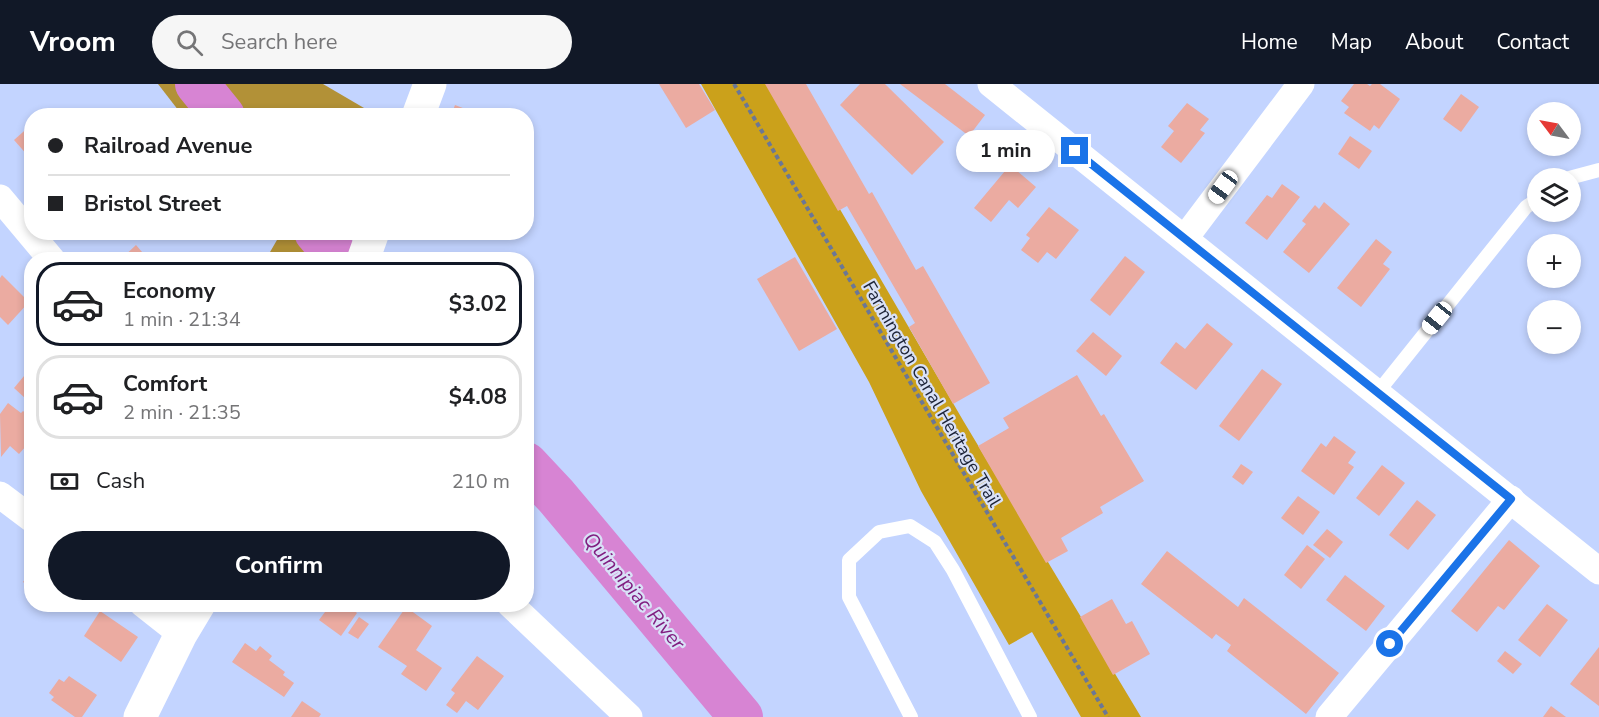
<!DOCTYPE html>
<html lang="en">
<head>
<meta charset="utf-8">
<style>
	:root { --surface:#fff; --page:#f6f6f6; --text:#202124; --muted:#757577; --line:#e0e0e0; --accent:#111827 }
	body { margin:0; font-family:"Nunito Sans",sans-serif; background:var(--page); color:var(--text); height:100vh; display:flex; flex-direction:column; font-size:22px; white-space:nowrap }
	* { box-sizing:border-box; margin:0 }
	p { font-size:20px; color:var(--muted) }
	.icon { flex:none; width:33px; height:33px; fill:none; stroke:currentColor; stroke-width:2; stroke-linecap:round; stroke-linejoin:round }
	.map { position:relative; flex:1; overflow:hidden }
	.details { position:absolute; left:24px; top:168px; width:510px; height:360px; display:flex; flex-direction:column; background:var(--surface); border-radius:24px; box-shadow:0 3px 9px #0003 }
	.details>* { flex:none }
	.top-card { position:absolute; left:24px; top:24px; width:510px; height:132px; border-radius:24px; box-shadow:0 3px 9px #0003; display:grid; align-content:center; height:132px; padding:0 24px; background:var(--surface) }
	.needle { width:39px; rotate:302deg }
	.buttons { position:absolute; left:1527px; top:18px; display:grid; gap:12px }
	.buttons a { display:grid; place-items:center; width:54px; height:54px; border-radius:50%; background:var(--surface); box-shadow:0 3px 9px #0003; font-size:30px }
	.end { position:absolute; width:27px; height:27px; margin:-14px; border:8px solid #1a73e8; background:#fff; box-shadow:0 0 0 3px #fff }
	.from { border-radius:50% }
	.bubble { position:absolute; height:42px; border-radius:21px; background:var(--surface); box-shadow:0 3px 9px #0003; font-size:20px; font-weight:700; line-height:42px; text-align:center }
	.car { position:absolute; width:18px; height:36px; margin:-18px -9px; border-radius:8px; box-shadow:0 0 4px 2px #0007; background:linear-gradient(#fff 24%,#345 0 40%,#fff 0 76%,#345 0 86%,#fff 0) }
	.top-card b { display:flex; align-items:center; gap:21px; height:57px; font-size:22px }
	.top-card b+b { border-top:2px solid var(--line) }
	.top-card i { width:15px; height:15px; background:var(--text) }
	ul { padding:10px 0 0; list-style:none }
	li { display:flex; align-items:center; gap:18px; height:84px; margin:0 12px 9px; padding:0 12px; border:3px solid var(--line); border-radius:24px }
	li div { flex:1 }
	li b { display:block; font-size:22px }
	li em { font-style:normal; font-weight:700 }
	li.on { border-color:var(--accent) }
	li>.icon { width:54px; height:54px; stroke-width:1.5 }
	.pay { display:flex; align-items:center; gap:15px; height:66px; padding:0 24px; font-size:22px }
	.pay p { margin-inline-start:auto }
	.button { display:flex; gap:12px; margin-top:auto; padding:12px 24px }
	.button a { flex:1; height:69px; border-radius:36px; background:var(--accent); color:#fff; font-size:24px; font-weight:700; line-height:69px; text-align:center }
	header { display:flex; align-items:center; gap:36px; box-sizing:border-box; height:84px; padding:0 30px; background:var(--accent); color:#fff }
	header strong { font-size:28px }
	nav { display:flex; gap:33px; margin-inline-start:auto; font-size:21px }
	.search { width:420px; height:54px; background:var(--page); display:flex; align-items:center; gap:15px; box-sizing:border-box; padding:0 21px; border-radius:33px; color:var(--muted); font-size:22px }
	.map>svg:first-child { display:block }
</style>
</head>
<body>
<header>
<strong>Vroom</strong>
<div class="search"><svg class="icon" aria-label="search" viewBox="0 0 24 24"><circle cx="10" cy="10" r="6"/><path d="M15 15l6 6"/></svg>Search here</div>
<nav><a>Home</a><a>Map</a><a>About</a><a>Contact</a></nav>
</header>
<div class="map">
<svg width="1599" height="633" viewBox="0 0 1599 633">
	<rect width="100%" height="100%" fill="#c3d4ff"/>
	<path fill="#cba11b" d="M701,0H767L964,338L1141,633H1081L1032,548L1009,561L921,407L869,298Z"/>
	<g fill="#b29137">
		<path d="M158,0H323L376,31H182Z"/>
		<path d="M281,149V148L348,149L338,175H266Z"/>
	</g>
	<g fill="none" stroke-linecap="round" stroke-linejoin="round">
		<g stroke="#d784d3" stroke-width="44">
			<path d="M197,0L223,32"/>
			<path d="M316,148L340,176"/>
			<path d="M526,380L556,412L741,633"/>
		</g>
	</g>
	<g fill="#ebaba1">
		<path d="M659,0H699L715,26L686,44Z"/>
		<path d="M765,0H806L869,110L872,108L916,186L923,182L990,299L953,320L909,243L915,239L847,122L838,127Z"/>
		<path d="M860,0H885L944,58L912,91L840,21Z"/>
		<path d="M900,0H945L985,31L969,52Z"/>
		<path d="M1354,0H1367L1370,2L1372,0H1380L1400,15L1379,45L1374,41L1370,47L1344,29L1349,23L1341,17Z"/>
		<path d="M1461,10L1479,23L1461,48L1443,35Z"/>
		<path d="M1187,19L1209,35L1200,46L1205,49L1181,79L1161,63L1174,47L1168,42Z"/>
		<path d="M455,21L481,31V32H451Z"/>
		<path d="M32,40V71L29,73L14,56Z"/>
		<path d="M1350,52L1372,67L1359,85L1338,70Z"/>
		<path d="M1010,81L1036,103L1018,124L1009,116L991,138L974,124Z"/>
		<path d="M1282,100L1300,113L1267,156L1245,139L1267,111L1272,114Z"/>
		<path d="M1324,118L1350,140L1309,189L1283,168L1306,140L1302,137L1315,121L1319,125Z"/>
		<path d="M1049,123L1079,146L1056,175L1047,168L1038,179L1021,166L1030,154L1026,151Z"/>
		<path d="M1376,155L1392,168L1383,180L1390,185L1361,223L1337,204Z"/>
		<path d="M136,161L149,176H120Z"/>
		<path d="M1125,172L1145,188L1110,232L1090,216Z"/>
		<path d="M795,173L837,245L799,267L757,195Z"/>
		<path d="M2,191L29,218L8,241L0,233V194Z"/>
		<path d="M1207,239L1233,260L1196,306L1160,279L1176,258L1185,265Z"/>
		<path d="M1093,248L1122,272L1106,292L1076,267Z"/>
		<path d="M1262,285L1282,300L1239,357L1219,342Z"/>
		<path d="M29,286L32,287V308L26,315L14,304Z"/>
		<path d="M1077,291L1101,332L1104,330L1144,397L1100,423L1103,429L1061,454L1068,467L1046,479L978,362L1009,344L1003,334Z"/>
		<path d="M8,319L21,329L23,327L32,334V361L29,365L26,362L19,370L10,362L1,373L0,330Z"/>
		<path d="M1334,352L1356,368L1348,379L1354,383L1334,411L1301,387L1321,359L1326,363Z"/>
		<path d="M1241,380L1253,388L1243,401L1232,393Z"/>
		<path d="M1382,381L1405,399L1379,432L1356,414Z"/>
		<path d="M1298,412L1320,428L1303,451L1281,434Z"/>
		<path d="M1417,416L1436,431L1408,466L1389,451Z"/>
		<path d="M1327,445L1343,458L1330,474L1313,461Z"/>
		<path d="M1509,456L1540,482L1504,526L1498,522L1477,548L1451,527Z"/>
		<path d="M1307,461L1325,475L1301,505L1284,491Z"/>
		<path d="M1167,467L1238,523L1244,514L1339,589L1306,630L1227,567L1231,561L1216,550L1212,555L1141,500Z"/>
		<path d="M32,485V504L23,498Z"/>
		<path d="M1345,491L1385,522L1366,547L1326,516Z"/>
		<path d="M1112,515L1126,540L1132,537L1150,570L1113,591L1080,533Z"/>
		<path d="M331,520H346L357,529L341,552L319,536Z"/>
		<path d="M1547,520L1568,536L1540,573L1518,556Z"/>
		<path d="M406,523L432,542L416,566L442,584L426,607L401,590L407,582L378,563Z"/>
		<path d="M100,527L138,553L121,578L84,552Z"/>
		<path d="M359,533L369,540L358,555L348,549Z"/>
		<path d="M245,559L256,567L260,562L272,572L269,576L285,588L283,591L294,599L284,613L232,578Z"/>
		<path d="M1599,563V622L1570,600Z"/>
		<path d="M1505,567L1522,580L1513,590L1497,577Z"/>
		<path d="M477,572L504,592L478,626L466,617L457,629L446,621L455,609L451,606Z"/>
		<path d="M69,592L97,611L82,633H75L51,616L54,613L49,609L59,595L64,598Z"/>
		<path d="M302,617L321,630L319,633H291Z"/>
		<path d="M1551,622L1566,633H1543Z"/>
	</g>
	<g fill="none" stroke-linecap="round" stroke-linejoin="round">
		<path stroke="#6b7796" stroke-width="4" stroke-dasharray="4.5 3" stroke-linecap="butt" d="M734,0L1108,633"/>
		<g stroke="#fff" stroke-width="14">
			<path d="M1569,94L1599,86"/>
			<path d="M1378,308L1526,123L1538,115"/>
			<path d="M911,633L849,513V476L879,448L910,442L935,458L953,486L1030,633"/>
		</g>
		<g stroke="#fff" stroke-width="27">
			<path d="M991,0L1599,487"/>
			<path d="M0,114L52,176"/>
			<path d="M1185,154L1301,0"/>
			<path d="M0,411L32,435"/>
			<path d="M143,520L181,550"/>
			<path d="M510,520L629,633"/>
			<path d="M1329,633L1511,415"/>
		</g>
		<g stroke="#fff" stroke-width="33">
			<path d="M418,32L430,0"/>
			<path d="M363,176L373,148"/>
			<path d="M140,633L181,550L199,520"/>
		</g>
	</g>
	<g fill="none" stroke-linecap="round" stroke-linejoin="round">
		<path stroke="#1a73e8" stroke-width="8" d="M1075,67L1511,415L1390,560"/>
	</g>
	<g text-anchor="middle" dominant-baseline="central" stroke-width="4.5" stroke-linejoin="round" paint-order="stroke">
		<g font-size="18" fill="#1c2337" stroke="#d9e1f7">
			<text transform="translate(932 310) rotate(60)">Farmington Canal Heritage Trail</text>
		</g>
		<g font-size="20" font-style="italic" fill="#811e80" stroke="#d9e1f7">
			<text transform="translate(634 507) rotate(50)">Quinnipiac River</text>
		</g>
	</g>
</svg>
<div class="buttons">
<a><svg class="needle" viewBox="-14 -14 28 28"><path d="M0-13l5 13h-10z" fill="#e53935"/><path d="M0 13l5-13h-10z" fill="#757577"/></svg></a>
<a><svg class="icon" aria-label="layers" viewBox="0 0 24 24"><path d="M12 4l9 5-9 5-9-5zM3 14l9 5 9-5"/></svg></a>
<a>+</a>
<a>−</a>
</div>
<i class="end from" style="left:1390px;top:560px"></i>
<i class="end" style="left:1075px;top:67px"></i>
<div class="bubble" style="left:956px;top:46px;width:99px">1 min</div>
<i class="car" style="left:1223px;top:103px;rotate:216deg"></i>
<i class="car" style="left:1437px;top:234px;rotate:219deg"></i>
<div class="top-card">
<b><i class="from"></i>Railroad Avenue</b>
<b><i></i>Bristol Street</b>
</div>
<section class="details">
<ul>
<li class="on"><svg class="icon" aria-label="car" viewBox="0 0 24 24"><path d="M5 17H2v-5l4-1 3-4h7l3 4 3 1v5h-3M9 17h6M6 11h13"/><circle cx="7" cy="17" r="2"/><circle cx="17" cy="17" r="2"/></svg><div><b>Economy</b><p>1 min · 21:34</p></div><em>$3.02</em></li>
<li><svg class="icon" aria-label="car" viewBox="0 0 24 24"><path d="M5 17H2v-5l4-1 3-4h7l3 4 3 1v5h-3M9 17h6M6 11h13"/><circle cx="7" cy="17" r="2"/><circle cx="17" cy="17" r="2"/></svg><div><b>Comfort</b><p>2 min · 21:35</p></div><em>$4.08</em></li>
</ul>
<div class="pay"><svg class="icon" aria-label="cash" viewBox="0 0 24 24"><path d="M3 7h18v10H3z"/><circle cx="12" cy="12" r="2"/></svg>Cash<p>210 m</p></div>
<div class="button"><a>Confirm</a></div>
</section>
</div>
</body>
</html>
